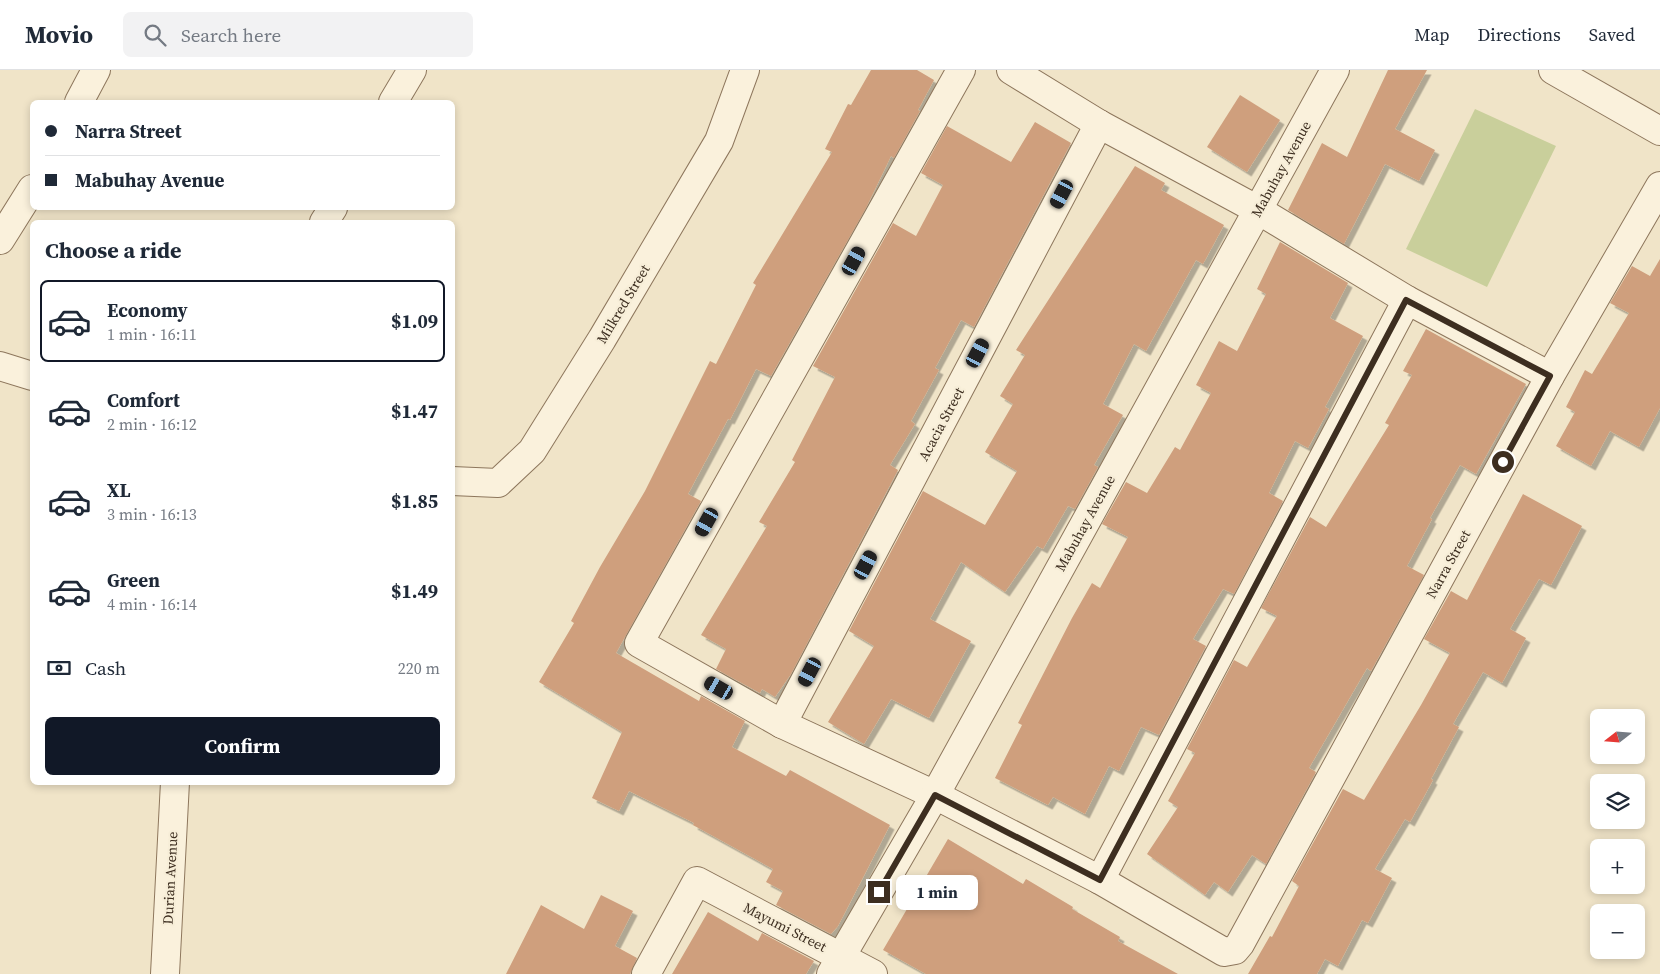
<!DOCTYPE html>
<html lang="en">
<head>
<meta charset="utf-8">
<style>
	:root { --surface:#fff; --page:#f2f2f3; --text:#1f2937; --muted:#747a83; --line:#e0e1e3; --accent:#111827 }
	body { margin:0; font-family:"Source Serif 4",serif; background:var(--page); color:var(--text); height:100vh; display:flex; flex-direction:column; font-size:19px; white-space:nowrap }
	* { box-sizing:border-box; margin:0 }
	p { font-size:16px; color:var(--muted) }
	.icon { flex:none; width:28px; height:28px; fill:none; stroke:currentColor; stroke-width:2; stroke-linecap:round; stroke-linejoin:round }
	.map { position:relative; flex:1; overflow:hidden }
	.drawer { position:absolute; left:30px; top:150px; width:425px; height:565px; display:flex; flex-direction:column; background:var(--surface); border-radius:8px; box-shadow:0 2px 8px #0003 }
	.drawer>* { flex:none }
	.hud { position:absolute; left:30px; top:30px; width:425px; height:110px; border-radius:8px; box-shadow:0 2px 8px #0003; display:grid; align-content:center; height:110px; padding:0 15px; background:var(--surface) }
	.needle { width:32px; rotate:253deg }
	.tools { position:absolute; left:1590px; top:639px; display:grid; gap:10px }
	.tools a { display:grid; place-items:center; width:55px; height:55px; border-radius:8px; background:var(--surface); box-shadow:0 2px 8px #0003; font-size:25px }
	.end { position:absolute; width:22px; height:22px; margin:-11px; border:6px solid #3d2e20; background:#fff; box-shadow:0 0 0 2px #fff }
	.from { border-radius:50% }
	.bubble { position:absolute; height:35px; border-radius:8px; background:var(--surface); box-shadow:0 2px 8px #0003; font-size:16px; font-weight:700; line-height:35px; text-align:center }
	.car { position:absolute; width:15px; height:30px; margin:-15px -8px; border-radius:6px; box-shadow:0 0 4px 1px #0007; background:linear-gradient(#222 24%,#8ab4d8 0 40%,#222 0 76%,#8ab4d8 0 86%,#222 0) }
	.hud b { display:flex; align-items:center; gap:18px; height:48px; font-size:19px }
	.hud b+b { border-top:1px solid var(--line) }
	.hud i { width:12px; height:12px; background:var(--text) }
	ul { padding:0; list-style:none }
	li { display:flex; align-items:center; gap:15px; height:82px; margin:0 10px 8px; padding:0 5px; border:2px solid transparent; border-radius:8px }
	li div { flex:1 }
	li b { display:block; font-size:19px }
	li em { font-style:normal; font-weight:700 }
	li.on { border-color:var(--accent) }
	li>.icon { width:45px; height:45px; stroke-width:1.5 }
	h2 { padding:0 15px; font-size:22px; line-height:60px }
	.pay { display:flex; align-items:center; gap:12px; height:55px; padding:0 15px; font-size:19px }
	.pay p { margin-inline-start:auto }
	.action { display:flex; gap:10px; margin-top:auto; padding:10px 15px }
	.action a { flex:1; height:58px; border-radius:8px; background:var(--accent); color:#fff; font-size:20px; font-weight:700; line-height:58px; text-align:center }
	header { display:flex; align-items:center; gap:30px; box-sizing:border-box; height:70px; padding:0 25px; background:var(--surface); border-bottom:1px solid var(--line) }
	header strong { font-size:24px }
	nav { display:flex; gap:28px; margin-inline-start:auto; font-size:18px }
	.search { width:350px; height:45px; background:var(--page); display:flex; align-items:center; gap:12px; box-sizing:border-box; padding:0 18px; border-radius:8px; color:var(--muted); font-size:19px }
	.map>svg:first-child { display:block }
</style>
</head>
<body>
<header>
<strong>Movio</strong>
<div class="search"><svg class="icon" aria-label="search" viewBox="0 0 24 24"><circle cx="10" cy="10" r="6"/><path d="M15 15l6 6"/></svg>Search here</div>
<nav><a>Map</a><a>Directions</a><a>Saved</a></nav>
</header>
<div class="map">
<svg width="1660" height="904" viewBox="0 0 1660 904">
	<defs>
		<filter id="shadow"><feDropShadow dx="4.5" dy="4.5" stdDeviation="0" flood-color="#0004"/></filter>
	</defs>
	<rect width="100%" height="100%" fill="#f0e4c8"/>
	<path fill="#c9cf9b" d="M1475,39L1556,76L1487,217L1406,179Z"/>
	<g fill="#cf9f7d" filter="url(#shadow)">
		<path d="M871,0H917L934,10L918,40L920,41L894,88L891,86L866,138L771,306L756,299L730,350L728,349L688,424L701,431L616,583L699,631L701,626L745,651L732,677L786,706L790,700L890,755L838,856L831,864L776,835L783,821L766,812L773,799L693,755L694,753L629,721L619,741L592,728L622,662L539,612L574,553L571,551L600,497L645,421L710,291L716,294L756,215L753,213L832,82L825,79L848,34L851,35Z"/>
		<path d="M1388,0H1427L1395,59L1435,80L1419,111L1385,94L1344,174L1288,140L1322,73L1347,87Z"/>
		<path d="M1240,25L1280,50L1247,102L1207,77Z"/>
		<path d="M1035,52L1071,73L974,257L961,250L935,298L939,300L911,351L915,354L890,395L898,400L791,604L775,627L762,619L760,623L716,599L726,579L701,565L767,456L759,452L795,392L792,390L835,307L813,296L893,153L916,166L943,115L921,103L947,56L1011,92Z"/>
		<path d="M1135,96L1165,113L1161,120L1224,155L1203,194L1196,190L1146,281L1134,274L1103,334L1123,345L1094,395L1098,397L1075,439L1068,436L1043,479L1037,476L1005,522L961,492L930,549L971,571L929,648L891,629L864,674L828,652L874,576L849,561L923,421L985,455L1017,401L985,382L1013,334L1000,326L1025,285L1016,280Z"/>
		<path d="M1280,172L1348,213L1330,248L1363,266L1325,337L1329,339L1308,378L1295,371L1269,423L1283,431L1234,524L1223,519L1193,569L1206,576L1159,665L1141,657L1119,701L1109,696L1085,744L1053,727L1048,735L995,708L1022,655L1018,653L1072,548L1092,513L1100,518L1128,467L1102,454L1126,412L1147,423L1175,377L1180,380L1211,323L1196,315L1219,271L1237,281L1266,224L1257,219Z"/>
		<path d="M1660,189V338L1639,377L1610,361L1591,396L1556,376L1575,342L1566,337L1585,300L1592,304L1629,243L1610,233L1632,196L1650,206Z"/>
		<path d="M1426,259L1526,314L1476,404L1460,395L1430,448L1432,449L1407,496L1424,505L1371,601L1367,598L1309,698L1316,702L1266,794L1252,785L1228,822L1214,812L1205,825L1147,784L1178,737L1168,731L1195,683L1187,679L1234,590L1247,597L1277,546L1261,538L1310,447L1326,457L1389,355L1385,353L1412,305L1403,301Z"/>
		<path d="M1523,424L1582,456L1551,515L1539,509L1510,559L1526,568L1502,613L1483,602L1453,654L1459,657L1431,709L1433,710L1410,752L1405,749L1375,799L1392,808L1368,853L1362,850L1338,896L1325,889L1317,904H1248L1270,866L1272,867L1299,816L1292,811L1343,719L1364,730L1421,635L1450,583L1424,569L1451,521L1467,530Z"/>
		<path d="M948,769L1023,814L1026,809L1073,837L1072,839L1120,867L1118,871L1178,904H926L883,880Z"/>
		<path d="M601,825L633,841L615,876L637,888L630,904H506L541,835L584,859Z"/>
		<path d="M708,842L758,871L762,863L814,891L806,904H672Z"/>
	</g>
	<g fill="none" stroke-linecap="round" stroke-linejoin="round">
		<defs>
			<g id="minor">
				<path d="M961,0L639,573L782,654L935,725L1100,810L1224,882L1235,880L1240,874L1550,306L1660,116"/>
				<path d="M1011,0L1099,54L1258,140L1407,230L1550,306"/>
				<path d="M1553,0L1660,61"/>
				<path d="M79,32L96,0"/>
				<path d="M393,32L412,0"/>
				<path d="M324,152L333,138"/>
				<path d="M0,170L32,119"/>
				<path d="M0,296L32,306"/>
				<path d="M452,411L498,413L532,381L602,269L719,71L745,0"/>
				<path d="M782,654L1099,54"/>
				<path d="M1100,810L1407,230"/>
				<path d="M165,904L175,712"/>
				<path d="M646,904L697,811L873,904"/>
				<path d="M831,904L935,725L1335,0"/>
			</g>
		</defs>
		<use href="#minor" stroke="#8d765c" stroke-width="30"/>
		<use href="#minor" stroke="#faf1dc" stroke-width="28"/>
	</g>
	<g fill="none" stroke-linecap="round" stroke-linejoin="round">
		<path stroke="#3d2e20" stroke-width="6" d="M879,822L935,725L1100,810L1406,230L1550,306L1503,392"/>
	</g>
	<g text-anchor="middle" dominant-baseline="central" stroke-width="4.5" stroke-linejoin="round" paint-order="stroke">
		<g font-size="14" fill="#3d2e20" stroke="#f7eed8">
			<text transform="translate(1281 99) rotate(-61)">Mabuhay Avenue</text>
			<text transform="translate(623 234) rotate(-59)">Milkred Street</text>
			<text transform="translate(941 354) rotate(-62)">Acacia Street</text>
			<text transform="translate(1085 453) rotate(-61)">Mabuhay Avenue</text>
			<text transform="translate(1448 494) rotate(-61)">Narra Street</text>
			<text transform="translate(170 808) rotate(-87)">Durian Avenue</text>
			<text transform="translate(785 857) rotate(27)">Mayumi Street</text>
		</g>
	</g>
</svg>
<div class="tools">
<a><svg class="needle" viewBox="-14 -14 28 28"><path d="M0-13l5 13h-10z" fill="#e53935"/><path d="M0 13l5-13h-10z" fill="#747a83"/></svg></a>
<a><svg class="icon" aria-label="layers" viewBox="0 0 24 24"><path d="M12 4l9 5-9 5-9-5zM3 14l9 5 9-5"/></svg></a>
<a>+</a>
<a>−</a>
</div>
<i class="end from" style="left:1503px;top:392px"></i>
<i class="end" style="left:879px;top:822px"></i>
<div class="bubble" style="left:896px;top:805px;width:82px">1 min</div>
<i class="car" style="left:1062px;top:124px;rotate:208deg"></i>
<i class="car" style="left:854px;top:191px;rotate:29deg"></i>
<i class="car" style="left:978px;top:283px;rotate:28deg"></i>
<i class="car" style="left:707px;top:452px;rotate:209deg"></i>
<i class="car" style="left:866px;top:495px;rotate:28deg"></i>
<i class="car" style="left:810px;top:602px;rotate:208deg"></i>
<i class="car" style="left:719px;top:618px;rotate:300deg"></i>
<div class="hud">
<b><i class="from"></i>Narra Street</b>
<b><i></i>Mabuhay Avenue</b>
</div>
<section class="drawer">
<h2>Choose a ride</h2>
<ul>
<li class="on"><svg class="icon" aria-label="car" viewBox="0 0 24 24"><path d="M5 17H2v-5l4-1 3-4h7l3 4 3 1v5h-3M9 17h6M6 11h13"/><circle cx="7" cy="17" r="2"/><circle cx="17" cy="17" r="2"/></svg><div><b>Economy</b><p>1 min · 16:11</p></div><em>$1.09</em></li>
<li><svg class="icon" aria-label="car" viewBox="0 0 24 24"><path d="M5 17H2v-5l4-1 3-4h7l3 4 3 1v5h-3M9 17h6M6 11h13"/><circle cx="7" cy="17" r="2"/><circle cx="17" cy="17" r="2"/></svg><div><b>Comfort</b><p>2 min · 16:12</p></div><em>$1.47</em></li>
<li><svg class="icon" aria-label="car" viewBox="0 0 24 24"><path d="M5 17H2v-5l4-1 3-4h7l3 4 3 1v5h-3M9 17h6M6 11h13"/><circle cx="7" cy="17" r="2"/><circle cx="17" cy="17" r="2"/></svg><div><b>XL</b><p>3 min · 16:13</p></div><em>$1.85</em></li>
<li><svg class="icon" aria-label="car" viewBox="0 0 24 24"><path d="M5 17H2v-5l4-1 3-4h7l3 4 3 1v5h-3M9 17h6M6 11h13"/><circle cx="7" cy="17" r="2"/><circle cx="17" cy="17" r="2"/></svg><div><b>Green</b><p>4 min · 16:14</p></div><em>$1.49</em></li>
</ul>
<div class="pay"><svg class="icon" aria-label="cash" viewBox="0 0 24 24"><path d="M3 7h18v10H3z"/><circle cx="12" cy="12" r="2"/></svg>Cash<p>220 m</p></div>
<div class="action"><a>Confirm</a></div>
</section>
</div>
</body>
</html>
